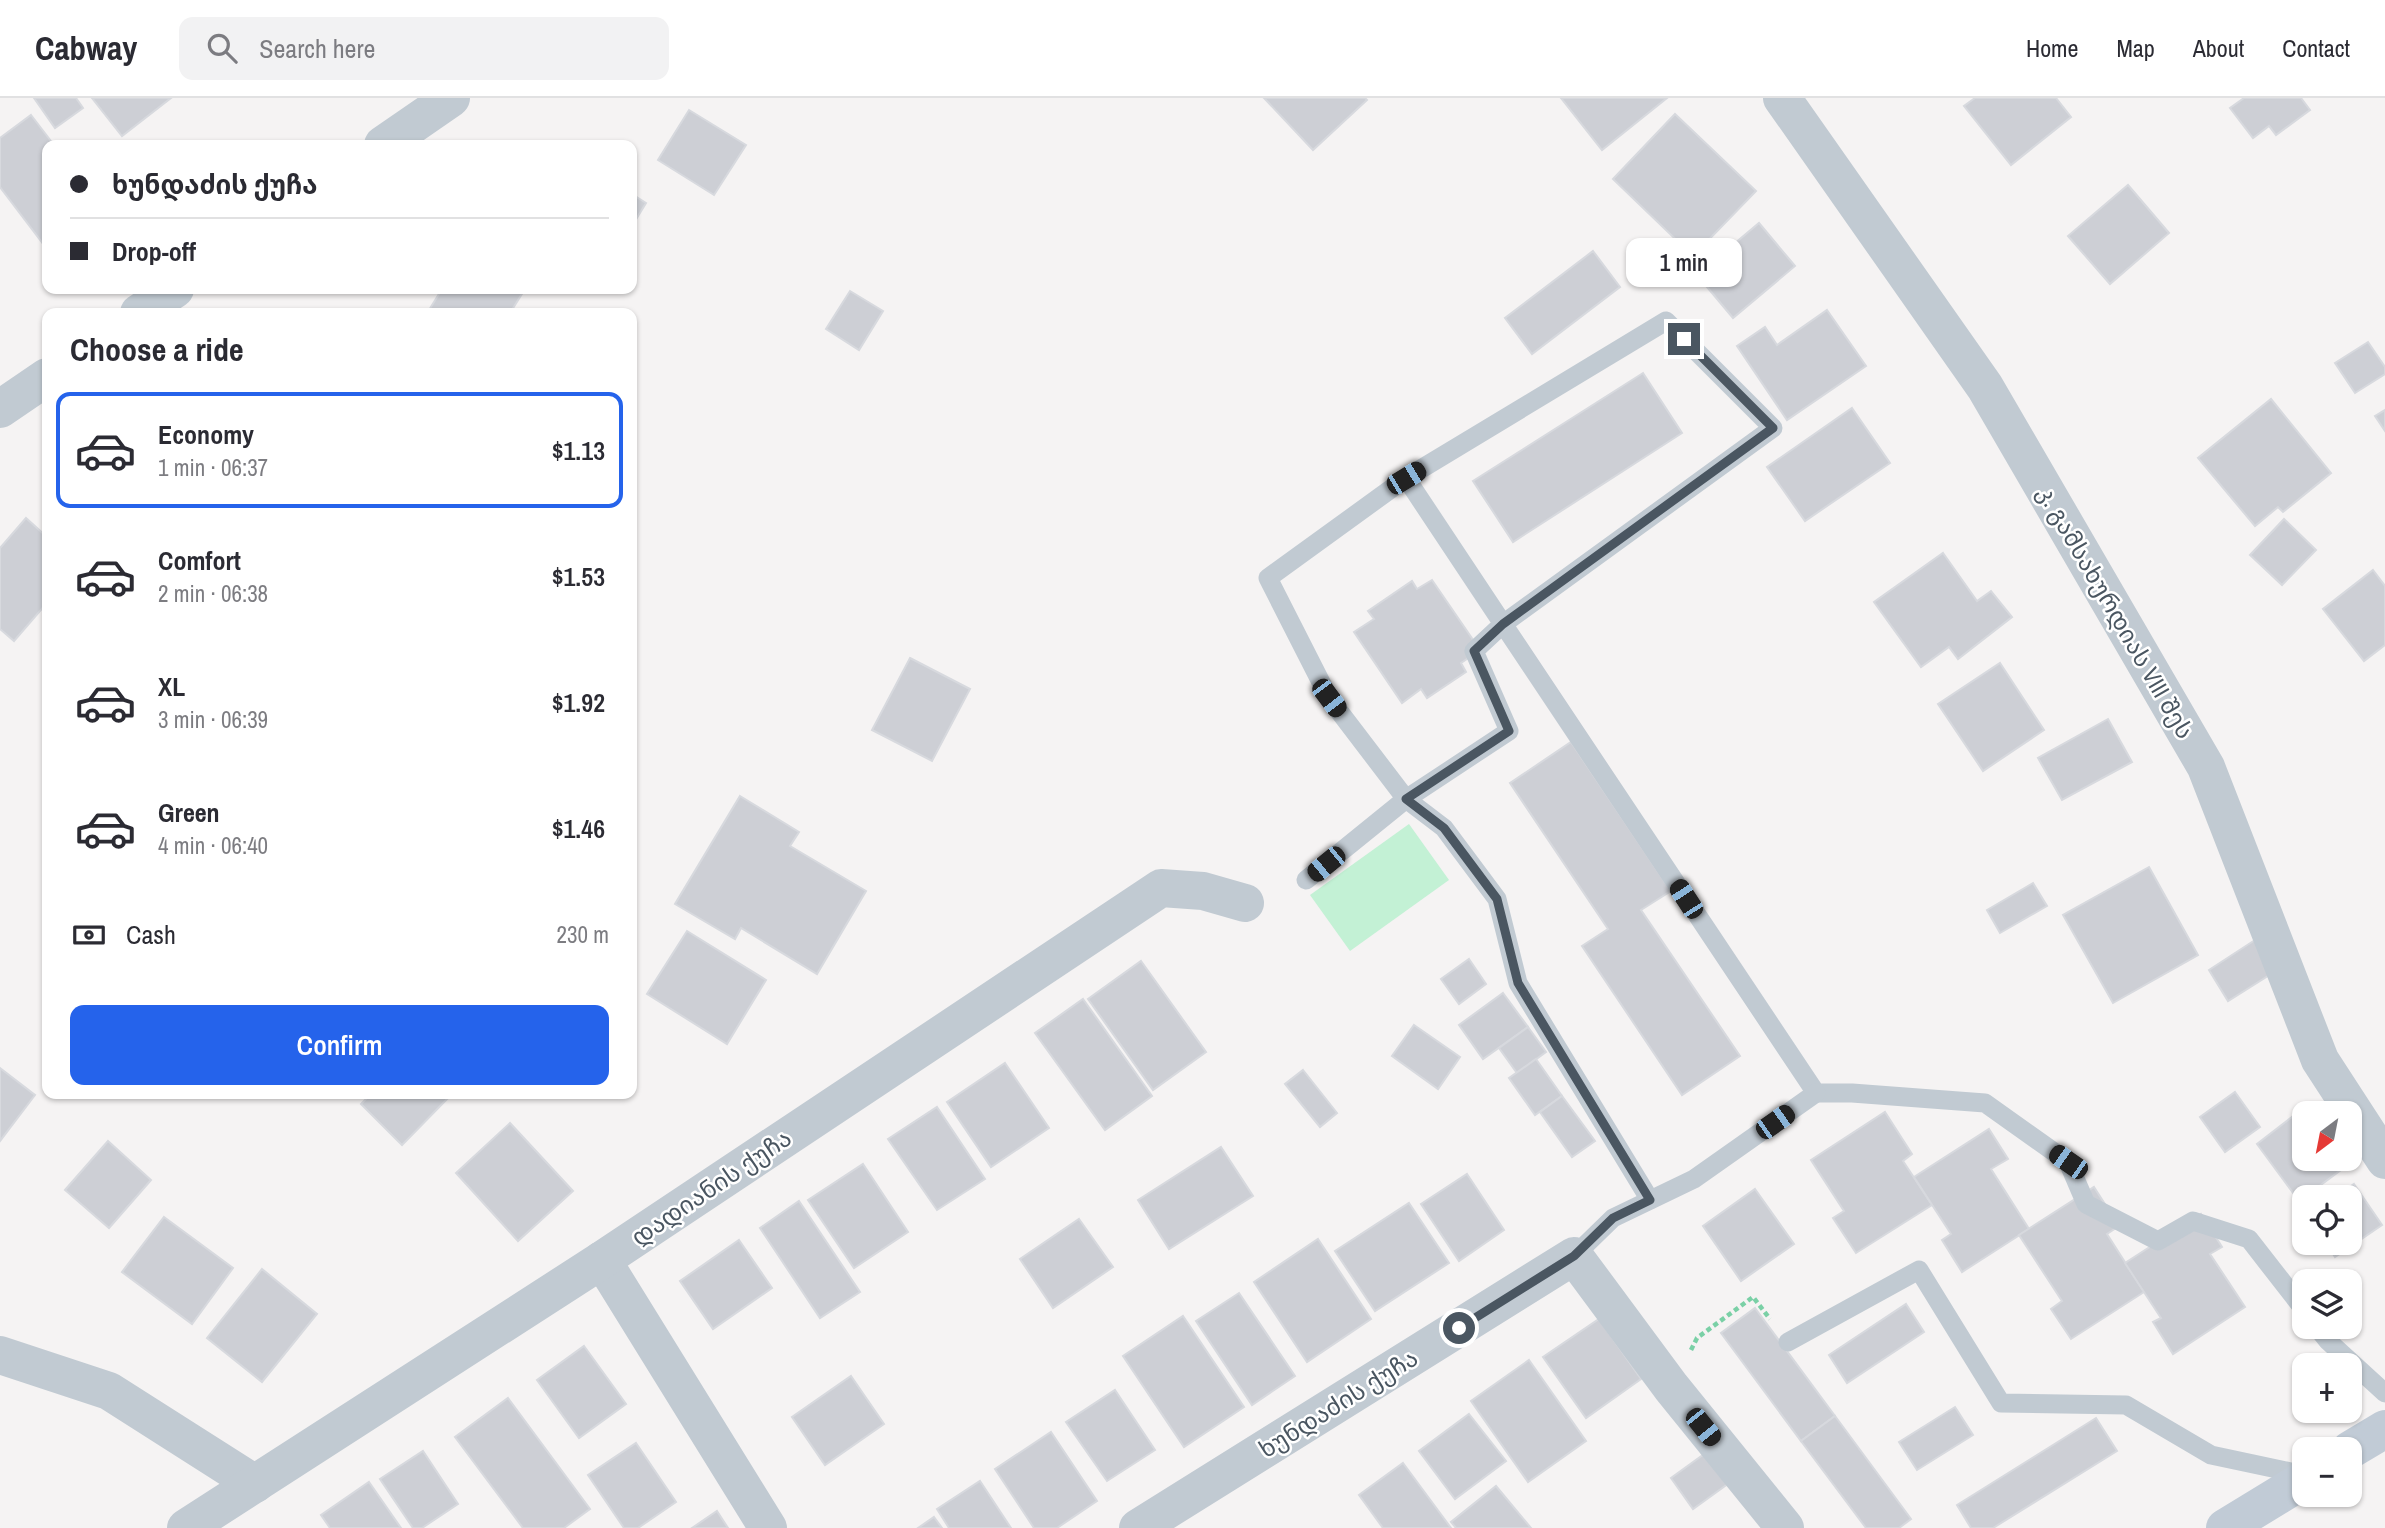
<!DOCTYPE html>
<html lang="en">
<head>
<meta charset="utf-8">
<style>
	:root { --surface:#fff; --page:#f2f2f3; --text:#2b2b33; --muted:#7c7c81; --line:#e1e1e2; --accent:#2563eb }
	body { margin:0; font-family:"Archivo Narrow","Noto Sans Georgian",sans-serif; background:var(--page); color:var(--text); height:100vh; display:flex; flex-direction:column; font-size:26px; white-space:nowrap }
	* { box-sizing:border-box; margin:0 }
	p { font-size:23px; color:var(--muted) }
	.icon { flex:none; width:38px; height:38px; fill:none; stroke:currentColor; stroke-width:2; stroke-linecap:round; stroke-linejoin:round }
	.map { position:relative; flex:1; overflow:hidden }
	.sheet { position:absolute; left:42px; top:210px; width:595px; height:791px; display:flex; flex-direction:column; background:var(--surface); border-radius:14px; box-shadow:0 2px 5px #0004 }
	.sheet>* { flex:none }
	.guide { position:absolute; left:42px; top:42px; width:595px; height:154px; border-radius:14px; box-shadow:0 2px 5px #0004; display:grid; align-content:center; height:154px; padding:0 28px; background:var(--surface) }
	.needle { width:46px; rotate:212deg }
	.controls { position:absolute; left:2292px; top:1003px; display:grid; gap:14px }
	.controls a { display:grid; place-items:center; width:70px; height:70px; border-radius:14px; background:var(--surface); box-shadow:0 2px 5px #0004; font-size:35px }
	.end { position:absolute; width:32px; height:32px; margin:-16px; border:9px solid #4a5661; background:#fff; box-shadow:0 0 0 4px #fff }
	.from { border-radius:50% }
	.bubble { position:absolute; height:49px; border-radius:14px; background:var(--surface); box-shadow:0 2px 5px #0004; font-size:23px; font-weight:600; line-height:49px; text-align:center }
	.car { position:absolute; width:21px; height:42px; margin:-21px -10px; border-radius:9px; box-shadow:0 0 5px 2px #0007; background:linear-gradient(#222 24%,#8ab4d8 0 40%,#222 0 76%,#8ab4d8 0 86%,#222 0) }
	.guide b { display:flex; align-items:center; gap:24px; height:66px; font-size:26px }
	.guide b+b { border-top:2px solid var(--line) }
	.guide i { width:18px; height:18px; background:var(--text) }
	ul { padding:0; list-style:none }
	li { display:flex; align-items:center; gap:21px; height:116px; margin:0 14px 10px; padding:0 14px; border:4px solid transparent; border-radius:14px }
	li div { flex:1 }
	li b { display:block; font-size:26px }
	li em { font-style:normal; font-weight:600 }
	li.active { border-color:var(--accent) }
	li>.icon { width:63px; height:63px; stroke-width:1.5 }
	h2 { padding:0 28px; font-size:32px; line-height:84px }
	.pay { display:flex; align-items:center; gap:18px; height:77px; padding:0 28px; font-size:26px }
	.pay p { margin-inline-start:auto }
	.primary-button { display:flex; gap:14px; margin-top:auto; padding:14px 28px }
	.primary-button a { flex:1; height:80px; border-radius:14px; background:var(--accent); color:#fff; font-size:28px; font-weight:600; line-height:80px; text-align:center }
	header { display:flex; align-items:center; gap:42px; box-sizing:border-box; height:98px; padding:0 35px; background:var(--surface); border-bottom:2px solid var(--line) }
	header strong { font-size:33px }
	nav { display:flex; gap:38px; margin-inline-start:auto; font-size:24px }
	.search { width:490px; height:63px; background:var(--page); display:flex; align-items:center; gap:18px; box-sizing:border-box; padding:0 24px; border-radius:14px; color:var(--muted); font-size:26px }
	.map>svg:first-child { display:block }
</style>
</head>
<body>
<header>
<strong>Cabway</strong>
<div class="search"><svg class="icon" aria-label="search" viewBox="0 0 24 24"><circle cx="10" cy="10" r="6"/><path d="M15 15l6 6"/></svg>Search here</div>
<nav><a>Home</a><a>Map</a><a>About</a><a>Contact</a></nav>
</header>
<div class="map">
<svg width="2385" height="1430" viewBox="0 0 2385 1430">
	<rect width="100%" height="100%" fill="#f5f3f3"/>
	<path fill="#c3f1d5" d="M1409,726L1449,782L1350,853L1310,797Z"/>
	<g fill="#cdcfd5" stroke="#d7d9de" stroke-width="2">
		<path d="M34,0H76L83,10L55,30Z"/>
		<path d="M92,0H171L122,38Z"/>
		<path d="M1264,0H1365L1367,2L1313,52Z"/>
		<path d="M1561,0H1667L1602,52Z"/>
		<path d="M1975,0H2056L2071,19L2011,67L1964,8Z"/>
		<path d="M2244,0H2301L2310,12L2276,37L2269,28L2253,40L2230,10Z"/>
		<path d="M689,12L746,47L714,97L658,62Z"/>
		<path d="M1675,16L1756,93L1693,158L1613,81Z"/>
		<path d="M31,17L54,47H47V151L0,89V40Z"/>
		<path d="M2128,87L2169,135L2110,186L2068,138Z"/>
		<path d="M632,96L646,105L632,128Z"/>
		<path d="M1759,125L1795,168L1733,220L1697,177Z"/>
		<path d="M1593,153L1620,189L1532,256L1505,220Z"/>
		<path d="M442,191H525L510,215H435L429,212Z"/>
		<path d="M850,193L883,213L859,252L826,231Z"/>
		<path d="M1827,212L1866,268L1787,322L1737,248L1765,229L1777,247Z"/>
		<path d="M2368,244L2385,269V276L2355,295L2335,265Z"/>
		<path d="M1643,275L1682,335L1513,444L1473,383Z"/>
		<path d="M2271,301L2331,375L2283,414L2278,409L2255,428L2198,360Z"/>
		<path d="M1852,310L1890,365L1805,423L1767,369Z"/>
		<path d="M2385,312V333L2375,318Z"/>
		<path d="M26,420L47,439V505L14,543L0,531V450Z"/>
		<path d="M2284,421L2316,452L2282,487L2250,457Z"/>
		<path d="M1943,455L1977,503L1991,493L2012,519L1958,561L1949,549L1921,569L1874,504Z"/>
		<path d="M2373,472L2385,488V547L2364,563L2323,511Z"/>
		<path d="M1432,482L1480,552L1461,565L1466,574L1427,600L1421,591L1402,605L1354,534L1374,521L1368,513L1412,483L1417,491Z"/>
		<path d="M910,560L970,591L932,663L872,632Z"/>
		<path d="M2000,565L2044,632L1983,673L1938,606Z"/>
		<path d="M2108,621L2132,664L2062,702L2038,660Z"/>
		<path d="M1571,644L1671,793L1641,812L1740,958L1682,997L1582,848L1608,831L1510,685Z"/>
		<path d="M740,698L799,734L790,748L866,793L817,876L741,830L735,841L675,806Z"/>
		<path d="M2149,769L2198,857L2113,905L2063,817Z"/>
		<path d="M2033,785L2047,808L2000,835L1987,812Z"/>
		<path d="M687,833L766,882L727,946L647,896Z"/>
		<path d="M2258,840L2279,871L2228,903L2209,872Z"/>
		<path d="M1469,861L1486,886L1459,906L1441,881Z"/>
		<path d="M1141,863L1206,954L1153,992L1088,901Z"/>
		<path d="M1503,895L1528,929L1483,961L1459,927Z"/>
		<path d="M1083,901L1152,998L1105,1032L1035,935Z"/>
		<path d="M1414,927L1460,959L1438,991L1392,958Z"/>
		<path d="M1528,929L1546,954L1517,975L1499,950Z"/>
		<path d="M1536,961L1562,998L1535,1017L1509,980Z"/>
		<path d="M1005,965L1049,1030L991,1069L947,1004Z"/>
		<path d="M0,970L35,997L0,1043Z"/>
		<path d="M1303,972L1337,1015L1320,1029L1285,986Z"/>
		<path d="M2235,994L2260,1029L2225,1054L2200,1019Z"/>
		<path d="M371,996H452L402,1047L361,1006Z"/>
		<path d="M1562,998L1595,1043L1572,1059L1540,1014Z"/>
		<path d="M937,1009L985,1081L937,1112L888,1041Z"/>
		<path d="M2301,1012L2305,1017V1060H2338L2345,1069L2299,1103L2257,1046Z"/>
		<path d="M1885,1014L1912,1056L1903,1063L1932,1107L1856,1155L1833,1120L1844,1113L1811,1062Z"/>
		<path d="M510,1025L573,1093L518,1143L456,1075Z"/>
		<path d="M1989,1031L2008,1061L1991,1071L2029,1131L1962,1174L1942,1142L1951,1136L1914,1079Z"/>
		<path d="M108,1043L151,1082L109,1130L65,1092Z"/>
		<path d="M1221,1049L1253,1098L1169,1151L1138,1102Z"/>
		<path d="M863,1066L908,1134L854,1170L808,1102Z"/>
		<path d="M1467,1076L1504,1132L1459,1163L1421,1106Z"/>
		<path d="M2354,1086L2382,1127L2335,1159L2326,1144H2350V1099H2335Z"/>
		<path d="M2094,1089L2119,1128L2107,1136L2144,1194L2071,1241L2051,1211L2062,1203L2019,1137Z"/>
		<path d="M1755,1091L1794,1146L1741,1183L1703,1128Z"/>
		<path d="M799,1103L860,1194L820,1220L760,1130Z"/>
		<path d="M1409,1105L1449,1165L1375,1213L1335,1153Z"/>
		<path d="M2201,1116L2222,1149L2210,1156L2245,1209L2173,1256L2153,1224L2161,1220L2125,1165Z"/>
		<path d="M164,1119L233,1170L192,1226L122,1174Z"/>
		<path d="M1079,1121L1113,1169L1053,1210L1020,1161Z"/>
		<path d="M1318,1141L1371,1221L1307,1264L1254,1184Z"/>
		<path d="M739,1142L772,1190L713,1231L680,1183Z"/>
		<path d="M262,1171L317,1216L262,1284L207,1240Z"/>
		<path d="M1239,1195L1295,1278L1252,1307L1196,1223Z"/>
		<path d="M1906,1206L1924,1234L1847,1285L1829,1257Z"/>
		<path d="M1755,1210L1835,1318L1801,1343L1721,1235Z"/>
		<path d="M1183,1218L1244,1309L1184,1349L1123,1258Z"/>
		<path d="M1599,1221L1641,1281L1586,1320L1543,1259Z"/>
		<path d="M584,1248L626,1306L579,1340L537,1282Z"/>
		<path d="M1529,1262L1586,1343L1528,1384L1471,1303Z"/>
		<path d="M851,1278L884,1326L825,1367L792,1319Z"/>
		<path d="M1115,1292L1155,1352L1107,1383L1066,1324Z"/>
		<path d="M508,1300L590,1411L564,1430H523L455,1339Z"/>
		<path d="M1955,1309L1973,1337L1917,1372L1899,1344Z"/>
		<path d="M1469,1316L1506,1363L1455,1401L1419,1353Z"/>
		<path d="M1835,1318L1911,1421L1899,1430H1866L1801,1343Z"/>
		<path d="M2096,1320L2117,1353L1993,1430H1971L1957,1407Z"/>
		<path d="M1051,1334L1097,1403L1057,1430H1034L995,1371Z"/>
		<path d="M636,1345L676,1404L638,1430H624L588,1377Z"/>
		<path d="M1714,1349L1736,1380L1693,1411L1671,1380Z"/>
		<path d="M423,1353L458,1406L422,1430H413L380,1381Z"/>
		<path d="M1403,1365L1451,1430H1383L1359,1397Z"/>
		<path d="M980,1383L1011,1430H949L937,1411Z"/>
		<path d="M369,1384L401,1430H330L321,1417Z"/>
		<path d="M1496,1388L1531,1430H1456L1451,1424Z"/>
		<path d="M717,1413L728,1430H692Z"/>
		<path d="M934,1419L942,1430H918Z"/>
	</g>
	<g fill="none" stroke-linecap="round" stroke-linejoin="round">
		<path stroke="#7ad0a6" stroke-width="4.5" stroke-dasharray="5 3.5" stroke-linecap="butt" d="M1691,1252L1697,1240L1753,1199L1770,1221"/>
		<g stroke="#c1cad2" stroke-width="19">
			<path d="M1406,380L1268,480L1329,600L1406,701L1444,730L1497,801L1518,885L1650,1102"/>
			<path d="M1306,782L1406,701L1509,633L1474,553L1503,526L1406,380L1666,223L1773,330L1503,526L1816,995H1852L1985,1005L2068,1064L2086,1106L2158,1143L2193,1123L2249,1141L2305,1213"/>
			<path d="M1574,1158L1613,1120L1694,1081L1816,995"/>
			<path d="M2316,1228L2328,1243L2385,1295"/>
			<path d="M1788,1244L1919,1172L2001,1305L2126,1307L2211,1357L2305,1377"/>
		</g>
		<g stroke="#c1cad2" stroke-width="38">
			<path d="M1782,0L1985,289L2206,669L2320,962L2385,1062"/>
			<path d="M602,1162L768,1430"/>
			<path d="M0,1257L109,1293L255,1386"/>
			<path d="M186,1430L602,1162L1161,790L1203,793L1245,805"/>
			<path d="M1138,1430L1574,1158L1671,1289L1785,1430"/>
		</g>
		<g stroke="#c1cad2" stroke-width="38">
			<path d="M383,47L451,0"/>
			<path d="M139,215L175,191"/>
			<path d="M0,311L47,279"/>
		</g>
		<g stroke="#c1cbd6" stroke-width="38">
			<path d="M2350,1352L2385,1331"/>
			<path d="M2225,1430L2305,1381"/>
		</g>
	</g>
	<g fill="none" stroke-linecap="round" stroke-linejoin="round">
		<path stroke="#4a5661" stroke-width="9" d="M1459,1230L1574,1158L1613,1120L1650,1102L1518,885L1497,801L1444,730L1406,701L1509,633L1474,553L1503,526L1773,330L1684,241"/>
	</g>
	<g text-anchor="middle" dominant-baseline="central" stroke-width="5" stroke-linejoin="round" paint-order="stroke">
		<g font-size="24" fill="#4a5661" stroke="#fff">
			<text transform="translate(2116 514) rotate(60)">კ. გამსახურდიას VIII შეს</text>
			<text transform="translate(711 1089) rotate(-34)">დადიანის ქუჩა</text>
			<text transform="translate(1338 1305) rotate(-32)">ხუნდაძის ქუჩა</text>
		</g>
	</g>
</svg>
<div class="controls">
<a><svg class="needle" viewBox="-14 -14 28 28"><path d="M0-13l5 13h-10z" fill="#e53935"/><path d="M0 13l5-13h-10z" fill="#7c7c81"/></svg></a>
<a><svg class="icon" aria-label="locate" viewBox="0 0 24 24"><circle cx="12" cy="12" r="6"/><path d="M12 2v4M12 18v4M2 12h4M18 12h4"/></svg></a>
<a><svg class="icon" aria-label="layers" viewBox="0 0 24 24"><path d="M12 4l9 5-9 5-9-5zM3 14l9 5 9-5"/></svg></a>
<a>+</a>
<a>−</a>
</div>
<i class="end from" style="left:1459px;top:1230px"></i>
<i class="end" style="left:1684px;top:241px"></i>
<div class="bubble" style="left:1626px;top:140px;width:116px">1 min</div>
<i class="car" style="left:1406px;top:380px;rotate:59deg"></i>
<i class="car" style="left:1329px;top:600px;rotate:143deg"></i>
<i class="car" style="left:1326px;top:766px;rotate:231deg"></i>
<i class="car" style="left:1686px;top:801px;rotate:327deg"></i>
<i class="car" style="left:1775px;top:1024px;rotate:55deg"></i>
<i class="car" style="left:2068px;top:1064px;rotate:305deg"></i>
<i class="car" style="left:1703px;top:1329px;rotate:141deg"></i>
<div class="guide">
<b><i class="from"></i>ხუნდაძის ქუჩა</b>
<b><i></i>Drop-off</b>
</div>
<section class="sheet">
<h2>Choose a ride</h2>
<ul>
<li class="active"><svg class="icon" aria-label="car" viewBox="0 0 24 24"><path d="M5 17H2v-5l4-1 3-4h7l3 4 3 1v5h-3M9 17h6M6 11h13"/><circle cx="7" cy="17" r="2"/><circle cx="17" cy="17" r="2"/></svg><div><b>Economy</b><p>1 min · 06:37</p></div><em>$1.13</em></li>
<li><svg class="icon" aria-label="car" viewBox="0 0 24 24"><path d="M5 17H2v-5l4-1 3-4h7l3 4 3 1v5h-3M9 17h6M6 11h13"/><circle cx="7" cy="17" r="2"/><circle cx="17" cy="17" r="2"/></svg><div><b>Comfort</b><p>2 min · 06:38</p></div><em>$1.53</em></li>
<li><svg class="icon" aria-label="car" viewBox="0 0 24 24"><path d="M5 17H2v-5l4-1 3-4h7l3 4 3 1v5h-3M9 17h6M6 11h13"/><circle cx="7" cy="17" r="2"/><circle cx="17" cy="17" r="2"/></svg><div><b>XL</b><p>3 min · 06:39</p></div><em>$1.92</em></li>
<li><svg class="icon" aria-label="car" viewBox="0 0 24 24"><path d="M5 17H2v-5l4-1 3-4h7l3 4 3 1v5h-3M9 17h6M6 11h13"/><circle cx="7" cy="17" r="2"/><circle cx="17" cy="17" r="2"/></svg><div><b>Green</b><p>4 min · 06:40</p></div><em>$1.46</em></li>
</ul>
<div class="pay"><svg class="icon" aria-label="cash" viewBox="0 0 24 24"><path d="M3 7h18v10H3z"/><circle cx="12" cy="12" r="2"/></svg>Cash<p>230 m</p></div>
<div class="primary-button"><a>Confirm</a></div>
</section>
</div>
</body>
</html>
